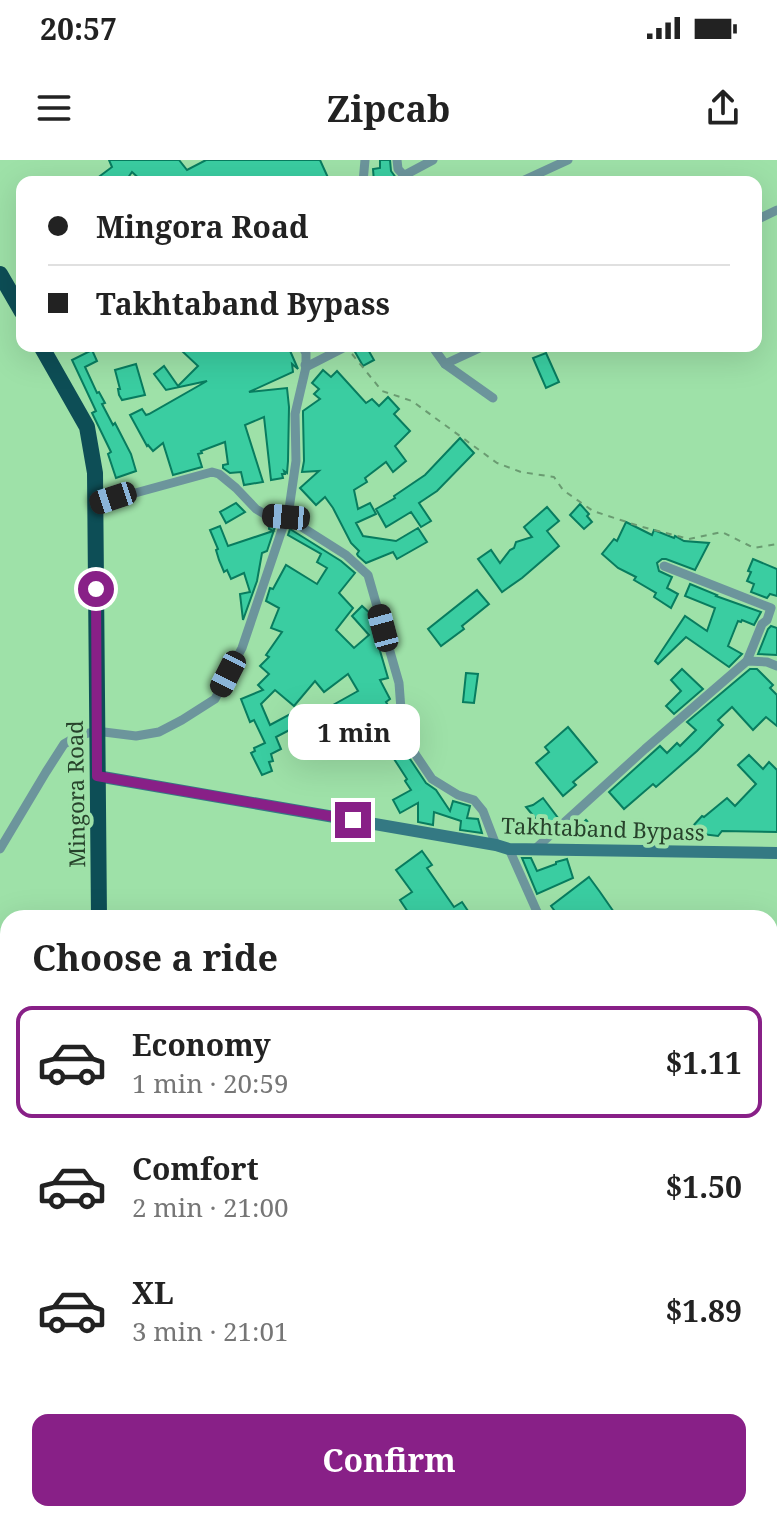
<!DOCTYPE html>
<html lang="en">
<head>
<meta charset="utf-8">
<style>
	:root { --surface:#fff; --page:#f2f2f2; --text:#222; --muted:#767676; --line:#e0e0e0; --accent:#882087 }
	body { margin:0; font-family:"Noto Serif",serif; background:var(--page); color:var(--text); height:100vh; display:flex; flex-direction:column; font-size:30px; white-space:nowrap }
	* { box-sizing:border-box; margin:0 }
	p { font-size:26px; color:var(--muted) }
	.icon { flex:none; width:44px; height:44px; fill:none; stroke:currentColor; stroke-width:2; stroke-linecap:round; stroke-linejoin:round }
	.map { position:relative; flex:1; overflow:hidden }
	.sheet { position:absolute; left:0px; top:750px; width:778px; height:612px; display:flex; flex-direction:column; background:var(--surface); border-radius:24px 24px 0 0; box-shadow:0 8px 32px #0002 }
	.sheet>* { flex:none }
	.top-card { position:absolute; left:16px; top:16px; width:746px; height:176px; border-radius:16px; box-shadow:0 8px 32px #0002; display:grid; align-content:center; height:176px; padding:0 32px; background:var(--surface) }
	.end { position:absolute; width:36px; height:36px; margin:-18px; border:10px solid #882087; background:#fff; box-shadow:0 0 0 4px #fff }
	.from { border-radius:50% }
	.bubble { position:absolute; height:56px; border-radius:16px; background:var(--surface); box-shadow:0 8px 32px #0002; font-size:26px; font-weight:700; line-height:56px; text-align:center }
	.car { position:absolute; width:24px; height:48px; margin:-24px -12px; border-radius:10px; box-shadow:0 0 6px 2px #0007; background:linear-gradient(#222 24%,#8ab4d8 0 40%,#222 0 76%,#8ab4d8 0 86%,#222 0) }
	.top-card b { display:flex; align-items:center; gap:28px; height:76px; font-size:30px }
	.top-card b+b { border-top:2px solid var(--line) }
	.top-card i { width:20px; height:20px; background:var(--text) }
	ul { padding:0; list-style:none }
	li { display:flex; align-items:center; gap:24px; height:112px; margin:0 16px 12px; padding:0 16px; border:4px solid transparent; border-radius:16px }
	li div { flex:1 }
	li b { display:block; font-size:30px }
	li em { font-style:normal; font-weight:700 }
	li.selected { border-color:var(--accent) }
	li>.icon { width:72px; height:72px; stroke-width:1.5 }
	h2 { padding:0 32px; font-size:36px; line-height:96px }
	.primary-button { display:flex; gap:16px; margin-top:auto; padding:16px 32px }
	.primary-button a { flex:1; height:92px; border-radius:16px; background:var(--accent); color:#fff; font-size:32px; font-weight:700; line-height:92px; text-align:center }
	.status { display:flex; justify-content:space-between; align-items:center; height:56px; padding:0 40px; background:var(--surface); direction:ltr }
	.status svg { height:22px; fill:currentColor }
	header { display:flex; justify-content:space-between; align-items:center; height:104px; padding:0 32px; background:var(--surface); font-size:36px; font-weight:700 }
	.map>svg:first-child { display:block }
</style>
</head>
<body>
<div class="status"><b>20:57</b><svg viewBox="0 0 49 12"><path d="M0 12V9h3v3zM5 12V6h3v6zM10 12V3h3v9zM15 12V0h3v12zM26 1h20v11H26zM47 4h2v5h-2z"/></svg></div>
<header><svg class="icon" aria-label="menu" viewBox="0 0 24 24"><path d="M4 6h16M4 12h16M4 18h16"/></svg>Zipcab<svg class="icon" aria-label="share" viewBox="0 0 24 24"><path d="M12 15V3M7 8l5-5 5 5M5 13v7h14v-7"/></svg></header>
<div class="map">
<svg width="777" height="1362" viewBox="0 0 777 1362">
	<defs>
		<pattern id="forest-firs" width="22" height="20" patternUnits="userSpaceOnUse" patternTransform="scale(2)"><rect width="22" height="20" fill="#df8d82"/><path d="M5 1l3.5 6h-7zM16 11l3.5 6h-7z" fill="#b5756b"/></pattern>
	</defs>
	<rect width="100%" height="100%" fill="#9ee1a8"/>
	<path fill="url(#forest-firs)" d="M683,1354H752L741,1362H673Z"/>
	<g fill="#3acda1" stroke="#087c5f" stroke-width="2">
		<path d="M109,0H179L187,10L206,0H320L330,22H143L132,12L125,22H92L112,7Z"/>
		<path d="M380,0H390L391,11L399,22H374L373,9L380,8Z"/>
		<path d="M192,186H288L298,209L292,204L293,212L249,232L287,228L289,247L288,301L287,313L284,311L285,314H282L283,318L271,320L264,257L245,265L263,322L244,325L241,312L230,313L223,308V305L228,304L225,282L201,291L202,293L198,294L202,307L173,315L163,283L153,291L148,285L147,286L130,255L142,249L146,255L149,254L207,221L166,230L154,214L164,206L178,226L198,206L183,192Z"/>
		<path d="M361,186H366L374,200L363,206L355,192Z"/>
		<path d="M92,190L97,201L85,207L97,233L99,232L105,243L102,244L113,265L115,263L131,294L136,311L116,318L108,294L111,292L92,253L96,251L72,200Z"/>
		<path d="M546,193L559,222L546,228L533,198Z"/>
		<path d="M136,204L145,235L122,240L119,235L118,229H120L115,210Z"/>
		<path d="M323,210L331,217L337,211L366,243L372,239L379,246L388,237L399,249L394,254L410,271L395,286L406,301L393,312L386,302L365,318L367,322L354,330L358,349L370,343L376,354L356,363L363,376L396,381L418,368L427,382L397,399L393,392L366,403L358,396L357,394L359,391L351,383L333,348L325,337L316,345L300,328L319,311L302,312L304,301L303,255V251L320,239L314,234L319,229L312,223Z"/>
		<path d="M460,278L474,293L437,331L419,343L431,361L421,367L411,352L386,367L376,349L395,338L394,336L425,315Z"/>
		<path d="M236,343L245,352L226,363L220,352Z"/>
		<path d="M580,344L589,354L587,356L592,362L584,369L570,355Z"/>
		<path d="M547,347L559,361L547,371L559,386L522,418L502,432L478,399L491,390L500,403L510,390L514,388L516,382L532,377L524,367Z"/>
		<path d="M626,362L652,375L654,370L674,378L675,376L684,381L709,383L695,410L666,399H662L657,403L659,411L672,417L667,428L678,434L671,448L654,437L656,433L634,420L636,417L618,408L602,394L614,379L617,381Z"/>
		<path d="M269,363L276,364L267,391L262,393L257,421L243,460L240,434L250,432L244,413L231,419L227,410L224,412L219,400L216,390L218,389L210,370L220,366L228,386L273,371L269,369Z"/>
		<path d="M290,369L341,401L355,413L339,433L353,448L336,470L354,488L369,475L352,456L362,446L372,455L381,488L378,484L388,518L380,520L390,539L386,542L392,552L379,561L372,551L350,566L333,545L358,531L348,514L324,532L315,521L294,546L275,530L261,544L270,565L294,552L301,564L276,577L281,589L271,594L273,601L269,602L272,611L262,615L251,593L255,591L254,588L265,583L254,560L250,562L241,539L263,530L258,525L269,514L260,506L269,497L266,495L282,472L271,468L279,448L266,441L270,428L273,429L286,405L317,424L327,408L317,402L321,394L288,375Z"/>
		<path d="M753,399L777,409V436L770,434L767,438L751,432L754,424L747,421L751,412L748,411Z"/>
		<path d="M690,424L717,435L716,436L761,452L754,465L742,460L741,462L738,461L728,486L742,494L729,507L686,477L658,504L655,501L685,456L707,471L715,448L685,436Z"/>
		<path d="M477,430L489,444L462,466L464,469L441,486L428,469Z"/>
		<path d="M771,466L777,468V495L758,494L768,469Z"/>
		<path d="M682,509L703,529L674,554L666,546L681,531L671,520Z"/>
		<path d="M750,509H757L773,525L770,528L777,535V566L766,557L753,570L732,547L718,560L723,565L697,591L656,627L653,624L624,649L609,632L660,586L667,593L677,583L680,586L696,570L687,562Z"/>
		<path d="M466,513L478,514L474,543L463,542Z"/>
		<path d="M313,557L325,575L314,582L303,564Z"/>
		<path d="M568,567L597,602L573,622L576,625L563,636L536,603L549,592L545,587Z"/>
		<path d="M396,578L426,623L436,630L450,651L453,641L470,646L467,658L478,659L482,673L460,670L461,661L434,652L433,665L418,662V643L400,653L393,640L411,630L405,621L407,619L385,585Z"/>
		<path d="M749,595L763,609L769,602L777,610V672L722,671L718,676L694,673L692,667L702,656L704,657L727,638L735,646L756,624L738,605Z"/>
		<path d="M543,638L558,658L545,670L526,647L533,645Z"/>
		<path d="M586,660L598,672L592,679L589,676L576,678L575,671Z"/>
		<path d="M422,691L432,705L427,708L454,747L462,742L468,751L459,758H412L400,740L412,732L396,710Z"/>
		<path d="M522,698H531L537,711L556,704V702L567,699L573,718L537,734Z"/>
		<path d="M589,717L600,732L618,758H560L551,746Z"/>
	</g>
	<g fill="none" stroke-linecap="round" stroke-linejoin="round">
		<path stroke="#6a9b71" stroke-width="2" stroke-dasharray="6 6" stroke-linecap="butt" d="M352,194L382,231L412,241L497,303L521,312L554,317L563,330L593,351L639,366L689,379L722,372L754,388L777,384"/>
		<path stroke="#6c959c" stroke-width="5" d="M630,1362L641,1354"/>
		<g stroke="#6c959c" stroke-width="9">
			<path d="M397,0L398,9L410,22"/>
			<path d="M403,16L433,0"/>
			<path d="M363,22L365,0"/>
			<path d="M520,22L568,0"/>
			<path d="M756,60L777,50"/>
			<path d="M432,186L445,204L493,238"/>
			<path d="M445,204L484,186"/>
			<path d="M305,205L306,207L347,186"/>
			<path d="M95,344L212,312L219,314L236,328L256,349L266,355L286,357L346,395L368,415L399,523L403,576L432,619L458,635L474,640L483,651L496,685"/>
			<path d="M664,406L771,448L767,460L762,464L747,501"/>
			<path d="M0,689L46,612L64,584L78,576L96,571L136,576L159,572L182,560L215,539L242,488L289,349L296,301L295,254L306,207V193L302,186"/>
			<path d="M509,689L538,754L543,758"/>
			<path d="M535,689L645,589L747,501L767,502L777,506"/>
			<path d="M0,1073L8,1072"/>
			<path d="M0,1153L8,1148"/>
			<path d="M770,1169L777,1177"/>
			<path d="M41,1362L48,1357L47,1354"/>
			<path d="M312,1362L319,1354"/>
		</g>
		<path stroke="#347983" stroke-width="12" d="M97,616L496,685L509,689L777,693"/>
		<g stroke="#0d4e56" stroke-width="16">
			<path d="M0,114L22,152"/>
			<path d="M41,186L87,267L95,313L99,758"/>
			<path d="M480,1354L489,1362"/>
		</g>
	</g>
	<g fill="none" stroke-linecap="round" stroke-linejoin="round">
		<path stroke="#882087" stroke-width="10" d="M96,429L97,616L353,660"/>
	</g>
	<g text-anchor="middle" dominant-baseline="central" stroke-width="8" stroke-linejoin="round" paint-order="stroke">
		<g font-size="22" fill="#27422b" stroke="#9ee1a8">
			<text transform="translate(75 634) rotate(-91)">Mingora Road</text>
			<text transform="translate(603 668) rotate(2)">Takhtaband Bypass</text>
		</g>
	</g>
</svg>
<i class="end from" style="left:96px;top:429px"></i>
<i class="end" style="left:353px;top:660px"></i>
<div class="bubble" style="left:288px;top:544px;width:132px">1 min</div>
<i class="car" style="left:113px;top:338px;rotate:252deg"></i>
<i class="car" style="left:286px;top:357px;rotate:275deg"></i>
<i class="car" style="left:383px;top:468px;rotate:345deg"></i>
<i class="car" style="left:228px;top:514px;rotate:207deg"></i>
<div class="top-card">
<b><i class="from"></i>Mingora Road</b>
<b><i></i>Takhtaband Bypass</b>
</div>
<section class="sheet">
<h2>Choose a ride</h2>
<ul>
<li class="selected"><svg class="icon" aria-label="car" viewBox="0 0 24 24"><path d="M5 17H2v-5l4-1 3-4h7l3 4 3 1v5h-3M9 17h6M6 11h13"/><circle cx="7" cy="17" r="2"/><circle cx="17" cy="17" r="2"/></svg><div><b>Economy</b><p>1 min · 20:59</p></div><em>$1.11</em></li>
<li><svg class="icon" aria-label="car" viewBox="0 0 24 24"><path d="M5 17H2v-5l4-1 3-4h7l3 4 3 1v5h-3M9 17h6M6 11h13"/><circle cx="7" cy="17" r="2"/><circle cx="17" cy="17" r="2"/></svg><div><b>Comfort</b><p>2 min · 21:00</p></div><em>$1.50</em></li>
<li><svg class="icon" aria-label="car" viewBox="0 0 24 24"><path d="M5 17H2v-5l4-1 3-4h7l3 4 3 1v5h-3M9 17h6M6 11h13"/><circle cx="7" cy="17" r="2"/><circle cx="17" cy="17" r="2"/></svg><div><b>XL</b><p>3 min · 21:01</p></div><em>$1.89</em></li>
</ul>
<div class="primary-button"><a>Confirm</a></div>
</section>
</div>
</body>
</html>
